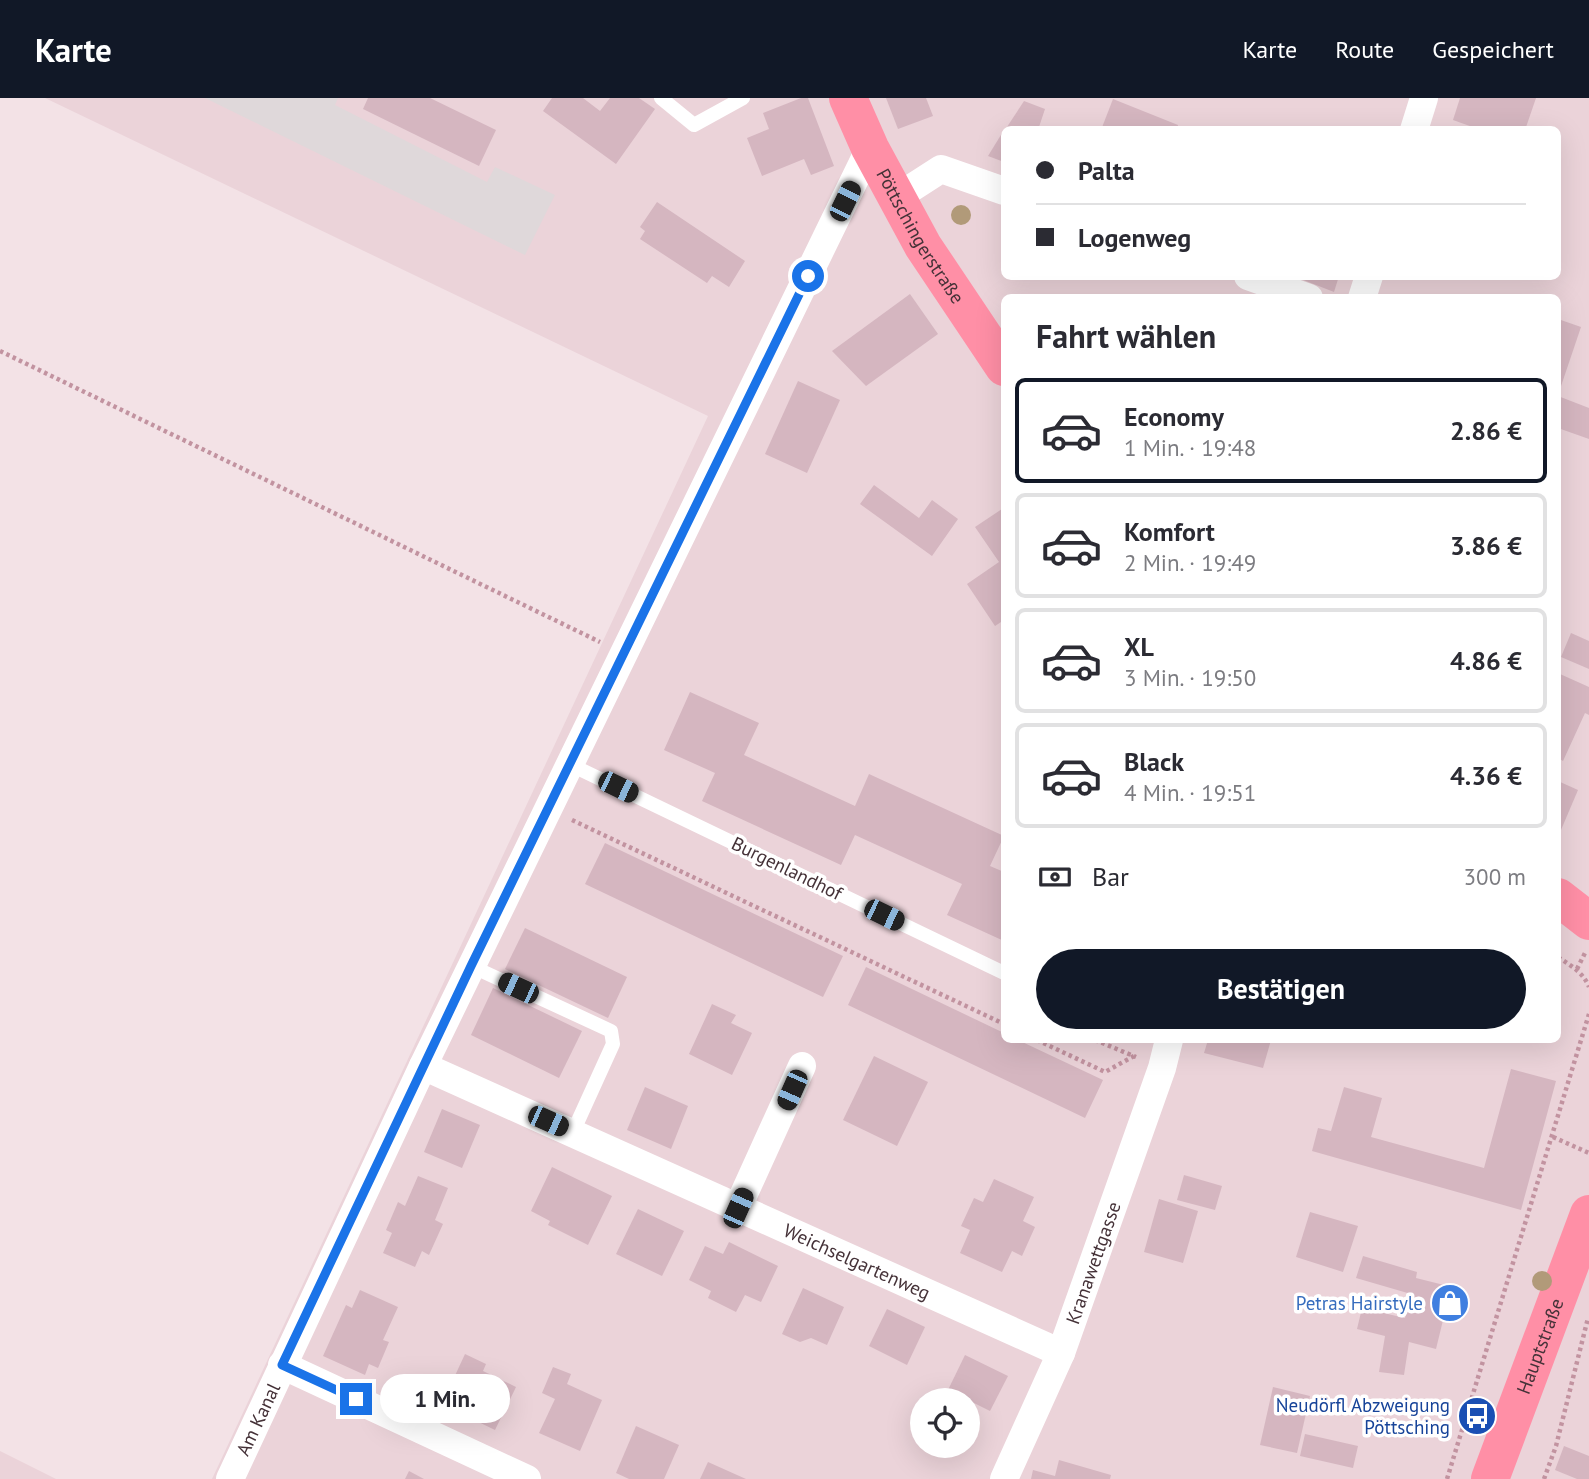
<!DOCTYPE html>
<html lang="de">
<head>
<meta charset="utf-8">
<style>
	:root { --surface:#fff; --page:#f7f7f7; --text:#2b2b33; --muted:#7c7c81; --line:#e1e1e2; --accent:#111827 }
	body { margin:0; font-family:"PT Sans",sans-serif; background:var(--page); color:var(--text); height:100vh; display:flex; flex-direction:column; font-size:26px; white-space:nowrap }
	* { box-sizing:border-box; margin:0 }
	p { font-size:23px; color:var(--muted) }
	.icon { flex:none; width:38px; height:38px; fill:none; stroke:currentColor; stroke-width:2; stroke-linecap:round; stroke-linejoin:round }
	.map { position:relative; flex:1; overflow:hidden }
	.drawer { position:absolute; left:1001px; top:196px; width:560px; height:749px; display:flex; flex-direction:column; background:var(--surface); border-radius:10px; box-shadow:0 7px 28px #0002 }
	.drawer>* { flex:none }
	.hud { position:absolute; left:1001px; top:28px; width:560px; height:154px; border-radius:10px; box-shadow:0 7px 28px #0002; display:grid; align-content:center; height:154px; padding:0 35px; background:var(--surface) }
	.fabs { position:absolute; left:910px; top:1290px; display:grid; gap:14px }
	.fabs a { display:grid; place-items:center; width:70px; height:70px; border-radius:50%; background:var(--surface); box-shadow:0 7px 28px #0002; font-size:35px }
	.end { position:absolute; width:32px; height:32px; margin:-16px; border:9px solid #1a73e8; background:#fff; box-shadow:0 0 0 4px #fff }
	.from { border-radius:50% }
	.bubble { position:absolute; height:49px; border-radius:24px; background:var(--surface); box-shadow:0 7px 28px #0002; font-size:23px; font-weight:800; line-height:49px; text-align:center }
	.car { position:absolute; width:21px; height:42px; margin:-21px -10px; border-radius:9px; box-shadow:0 0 5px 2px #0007; background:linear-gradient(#222 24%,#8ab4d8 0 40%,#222 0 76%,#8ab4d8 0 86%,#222 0) }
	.hud b { display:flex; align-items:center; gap:24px; height:66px; font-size:26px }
	.hud b+b { border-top:2px solid var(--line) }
	.hud i { width:18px; height:18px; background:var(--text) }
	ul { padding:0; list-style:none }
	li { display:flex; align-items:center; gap:21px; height:105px; margin:0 14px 10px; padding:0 21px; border:4px solid var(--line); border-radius:10px }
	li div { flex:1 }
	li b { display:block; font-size:26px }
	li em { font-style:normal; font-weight:800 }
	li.active { border-color:var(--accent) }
	li>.icon { width:63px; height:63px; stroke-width:1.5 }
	h2 { padding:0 35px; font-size:32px; line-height:84px }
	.pay { display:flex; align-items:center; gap:18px; height:77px; padding:0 35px; font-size:26px }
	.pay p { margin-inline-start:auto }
	.action { display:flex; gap:14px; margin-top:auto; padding:14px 35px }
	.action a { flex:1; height:80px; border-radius:42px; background:var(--accent); color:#fff; font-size:28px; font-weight:800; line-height:80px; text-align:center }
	header { display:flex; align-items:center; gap:42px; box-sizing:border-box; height:98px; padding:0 35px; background:var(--accent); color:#fff }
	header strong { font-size:33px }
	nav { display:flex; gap:38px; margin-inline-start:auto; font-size:24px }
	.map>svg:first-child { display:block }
</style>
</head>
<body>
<header>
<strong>Karte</strong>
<nav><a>Karte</a><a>Route</a><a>Gespeichert</a></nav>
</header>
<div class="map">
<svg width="1589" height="1381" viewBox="0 0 1589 1381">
	<rect width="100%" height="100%" fill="#f3e2e6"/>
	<g fill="#ebd3d9" fill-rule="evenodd">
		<path d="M45,0H1589V1381H212L708,318ZM1004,32H1558V178H1004ZM1004,200H1558V942H1004ZM922,1302H968V1348H922Z"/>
		<path d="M0,1353L56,1381H0Z"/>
	</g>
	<path fill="#dfd8da" d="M205,0H338L335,7L487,84L495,69L555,97L525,157Z"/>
	<g fill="#d5b6c0">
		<path d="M368,0H430L496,32L479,68L363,11Z"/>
		<path d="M552,0H583L600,13L610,0H639L655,11L616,66L543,13Z"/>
		<path d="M801,0H808L834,68L811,77L804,61L762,78L747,40L769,31L763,15Z"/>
		<path d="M886,0H926L933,18L898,31Z"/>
		<path d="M1460,0H1536L1525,32H1481L1453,22Z"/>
		<path d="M1113,1L1178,27L1177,32H1101Z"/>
		<path d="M1024,3L1045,11L1038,32H1005Z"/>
		<path d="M1004,32V64L988,58Z"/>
		<path d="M657,104L745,163L729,189L712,178L707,185L640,141L645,133L640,129Z"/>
		<path d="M1293,178H1339L1334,194Z"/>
		<path d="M910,196L938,236L866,288L832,253Z"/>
		<path d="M1558,221L1581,229L1558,297Z"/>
		<path d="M798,283L840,302L807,375L765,356Z"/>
		<path d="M1558,298L1589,310V341L1558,330Z"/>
		<path d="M874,387L919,420L932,402L958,421L932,458L860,406Z"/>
		<path d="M1002,411L1004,414V522L995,528L967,486L999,464L975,429Z"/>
		<path d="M1571,535L1589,543V571L1561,559Z"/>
		<path d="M1560,576L1589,589V617L1585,615L1563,663L1558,660V581Z"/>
		<path d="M690,594L759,625L744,657L855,708L869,676L1004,738L990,768L1004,774V843L947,817L962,786L855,737L841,767L702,703L715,675L664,652Z"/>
		<path d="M1558,683L1578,692L1558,739Z"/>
		<path d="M605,745L843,858L823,899L585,786Z"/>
		<path d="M525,830L627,879L608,920L505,871Z"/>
		<path d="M866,869L1004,935V942H1018L1103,982L1085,1020L848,907Z"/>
		<path d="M493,890L582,933L559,980L471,937Z"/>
		<path d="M712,906L736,917L731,925L752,935L732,977L689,956Z"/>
		<path d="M1208,942H1271L1263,970L1204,955Z"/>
		<path d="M874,958L928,984L897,1048L843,1022Z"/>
		<path d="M1511,971L1556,983L1521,1112L1312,1053L1318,1030L1331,1033L1344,989L1382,1000L1371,1039L1484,1070Z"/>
		<path d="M645,989L688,1008L671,1051L627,1032Z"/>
		<path d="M442,1011L480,1027L462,1070L424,1054Z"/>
		<path d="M552,1069L612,1098L588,1147L548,1127L550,1123L531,1113Z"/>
		<path d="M1184,1077L1222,1088L1215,1112L1177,1102Z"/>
		<path d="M418,1078L448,1090L435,1122L443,1126L429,1157L422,1153L415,1169L383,1155L392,1135L386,1132L398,1104L405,1108Z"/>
		<path d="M994,1081L1034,1099L1023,1123L1035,1129L1022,1158L1012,1153L1002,1174L960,1155L970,1132L961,1128L974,1100L983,1104Z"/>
		<path d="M1159,1101L1198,1113L1183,1165L1144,1154Z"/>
		<path d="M638,1111L684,1133L662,1178L616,1156Z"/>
		<path d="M1310,1114L1358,1128L1343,1174L1296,1159Z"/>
		<path d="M729,1144L778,1168L761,1204L745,1197L736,1214L708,1200L711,1193L689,1182L705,1148L723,1156Z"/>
		<path d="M1363,1158L1417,1174L1416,1180L1460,1191L1454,1216L1445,1214L1436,1251L1409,1244L1404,1277L1379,1274L1385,1238L1357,1231L1362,1210L1405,1220L1411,1196L1356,1180Z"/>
		<path d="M803,1190L844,1209L827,1247L811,1240L800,1244L782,1236Z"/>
		<path d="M360,1192L398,1209L383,1242L389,1244L378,1270L369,1266L365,1277L323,1258L346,1207L352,1210Z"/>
		<path d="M887,1211L925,1229L907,1267L869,1248Z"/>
		<path d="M465,1256L486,1266L483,1273L516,1289L495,1332L462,1316L466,1307L446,1297Z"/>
		<path d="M965,1257L1008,1278L990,1313L948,1292Z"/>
		<path d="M553,1269L571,1276L567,1286L602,1302L580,1353L539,1335L555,1301L542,1295Z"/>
		<path d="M1273,1289L1310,1298L1297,1355L1260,1347Z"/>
		<path d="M636,1328L679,1347L664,1381H629L616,1375Z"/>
		<path d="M1305,1336L1358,1348L1353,1370L1300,1358Z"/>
		<path d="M1564,1348L1589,1358V1381H1577L1555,1372Z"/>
		<path d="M1059,1362L1111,1377L1110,1381H1031L1033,1372L1055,1378Z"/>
		<path d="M708,1364L746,1381H700Z"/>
		<path d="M409,1373L424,1381H405Z"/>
	</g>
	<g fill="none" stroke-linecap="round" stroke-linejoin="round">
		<g stroke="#c293a0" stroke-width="4.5" stroke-dasharray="3.5 3.5" stroke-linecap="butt">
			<path d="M0,253L600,544"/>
			<path d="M572,722L1004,926"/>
			<path d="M1558,859C1571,868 1583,874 1589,889"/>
			<path d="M1577,871L1586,853"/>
			<path d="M1037,942L1105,974L1134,958"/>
			<path d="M1095,942L1136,959"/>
			<path d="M1553,1039L1589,1055"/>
			<path d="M1447,1381L1589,916"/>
			<path d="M1544,1381L1556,1348L1588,1220"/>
		</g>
		<g stroke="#fff" stroke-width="14">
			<path d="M661,0L694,27L743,0"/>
			<path d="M569,666L1004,875"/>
			<path d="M471,868L611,933L613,946L573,1034"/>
		</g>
		<g stroke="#fff" stroke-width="28">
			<path d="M1414,32L1424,0"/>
			<path d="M896,100L941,71L1004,93"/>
			<path d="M1248,178L1309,200"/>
			<path d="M1362,200L1369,178"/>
			<path id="s1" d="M423,968L1061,1255"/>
			<path d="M738,1109L802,968"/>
			<path d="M282,1267L527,1381"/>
			<path id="s2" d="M230,1381L423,968L870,50"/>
			<path id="s3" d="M1004,1381L1061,1255L1162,970L1169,942"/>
		</g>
		<g stroke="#ff8fa6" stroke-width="38">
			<path id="s4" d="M848,0L870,50L923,148L1004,269"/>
			<path d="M1558,799L1589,823"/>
			<path id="s5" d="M1490,1381L1589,1116"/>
		</g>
	</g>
	<g fill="#b19a79">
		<circle cx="961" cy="117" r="10"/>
		<circle cx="1542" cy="1183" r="10"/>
	</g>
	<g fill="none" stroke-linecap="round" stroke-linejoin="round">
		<path stroke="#1a73e8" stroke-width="9" d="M356,1301L282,1267L471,868L808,178"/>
	</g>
	<defs>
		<symbol id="shop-disc" viewBox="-11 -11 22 22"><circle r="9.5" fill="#3f7fe0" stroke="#fff"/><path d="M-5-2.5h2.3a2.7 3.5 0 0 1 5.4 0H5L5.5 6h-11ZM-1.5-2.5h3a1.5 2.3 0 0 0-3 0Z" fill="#fff"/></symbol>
		<symbol id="bus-disc" viewBox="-11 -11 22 22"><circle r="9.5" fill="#1a4fb4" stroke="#fff"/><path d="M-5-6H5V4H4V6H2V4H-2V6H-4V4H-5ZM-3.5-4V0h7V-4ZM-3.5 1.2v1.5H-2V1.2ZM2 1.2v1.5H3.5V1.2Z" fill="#fff"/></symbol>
	</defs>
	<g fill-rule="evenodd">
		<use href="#shop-disc" x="1428" y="1183" width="44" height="44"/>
		<use href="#bus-disc" x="1455" y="1296" width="44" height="44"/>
	</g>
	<g text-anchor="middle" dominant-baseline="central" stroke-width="7" stroke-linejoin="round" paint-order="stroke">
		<g font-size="19" fill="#453238" stroke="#fff">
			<text stroke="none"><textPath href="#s4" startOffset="156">Pöttschingerstraße</textPath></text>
			<text transform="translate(787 770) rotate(26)">Burgenlandhof</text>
			<text stroke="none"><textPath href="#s1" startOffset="476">Weichselgartenweg</textPath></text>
			<text stroke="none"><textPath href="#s3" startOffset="234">Kranawettgasse</textPath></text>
			<text stroke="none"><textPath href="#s5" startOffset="142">Hauptstraße</textPath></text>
			<text stroke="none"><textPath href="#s2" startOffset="66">Am Kanal</textPath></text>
		</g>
		<g font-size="19" fill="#366cbe" stroke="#fff" text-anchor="end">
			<text x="1423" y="1205">Petras Hairstyle</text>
		</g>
		<g font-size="19" fill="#164399" stroke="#fff" text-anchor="end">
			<text x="1450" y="1307">Neudörfl Abzweigung<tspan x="1450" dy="22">Pöttsching</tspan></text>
		</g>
	</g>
</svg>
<div class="fabs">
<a><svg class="icon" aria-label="locate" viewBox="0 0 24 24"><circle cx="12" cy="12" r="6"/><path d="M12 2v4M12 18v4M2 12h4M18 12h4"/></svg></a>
</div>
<i class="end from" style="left:808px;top:178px"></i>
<i class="end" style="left:356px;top:1301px"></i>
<div class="bubble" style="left:380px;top:1276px;width:130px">1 Min.</div>
<i class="car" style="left:845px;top:103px;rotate:26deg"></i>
<i class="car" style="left:618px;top:689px;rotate:116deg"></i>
<i class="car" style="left:884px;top:817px;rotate:116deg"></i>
<i class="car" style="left:518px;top:890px;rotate:295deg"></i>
<i class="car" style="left:792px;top:992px;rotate:204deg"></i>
<i class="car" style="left:548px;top:1023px;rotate:114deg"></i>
<i class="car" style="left:738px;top:1110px;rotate:24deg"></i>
<div class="hud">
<b><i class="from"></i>Palta</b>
<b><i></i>Logenweg</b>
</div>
<section class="drawer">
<h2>Fahrt wählen</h2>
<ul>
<li class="active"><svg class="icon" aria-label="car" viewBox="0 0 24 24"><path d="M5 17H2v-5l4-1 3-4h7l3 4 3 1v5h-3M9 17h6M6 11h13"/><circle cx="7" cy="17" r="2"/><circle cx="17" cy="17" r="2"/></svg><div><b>Economy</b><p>1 Min. · 19:48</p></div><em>2.86 €</em></li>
<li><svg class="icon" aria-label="car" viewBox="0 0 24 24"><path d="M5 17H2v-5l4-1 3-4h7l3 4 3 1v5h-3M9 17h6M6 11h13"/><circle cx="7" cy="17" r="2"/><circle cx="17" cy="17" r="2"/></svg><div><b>Komfort</b><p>2 Min. · 19:49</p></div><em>3.86 €</em></li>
<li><svg class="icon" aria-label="car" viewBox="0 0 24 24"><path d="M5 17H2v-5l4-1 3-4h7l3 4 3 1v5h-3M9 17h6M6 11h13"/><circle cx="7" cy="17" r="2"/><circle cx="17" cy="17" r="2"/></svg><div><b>XL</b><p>3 Min. · 19:50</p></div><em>4.86 €</em></li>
<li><svg class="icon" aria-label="car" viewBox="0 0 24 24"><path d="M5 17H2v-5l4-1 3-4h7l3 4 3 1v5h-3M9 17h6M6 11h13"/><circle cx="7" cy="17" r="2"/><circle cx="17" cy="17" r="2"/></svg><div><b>Black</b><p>4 Min. · 19:51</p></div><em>4.36 €</em></li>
</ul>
<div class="pay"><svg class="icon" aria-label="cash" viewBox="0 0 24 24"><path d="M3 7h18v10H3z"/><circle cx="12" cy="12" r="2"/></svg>Bar<p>300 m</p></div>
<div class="action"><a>Bestätigen</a></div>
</section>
</div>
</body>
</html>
